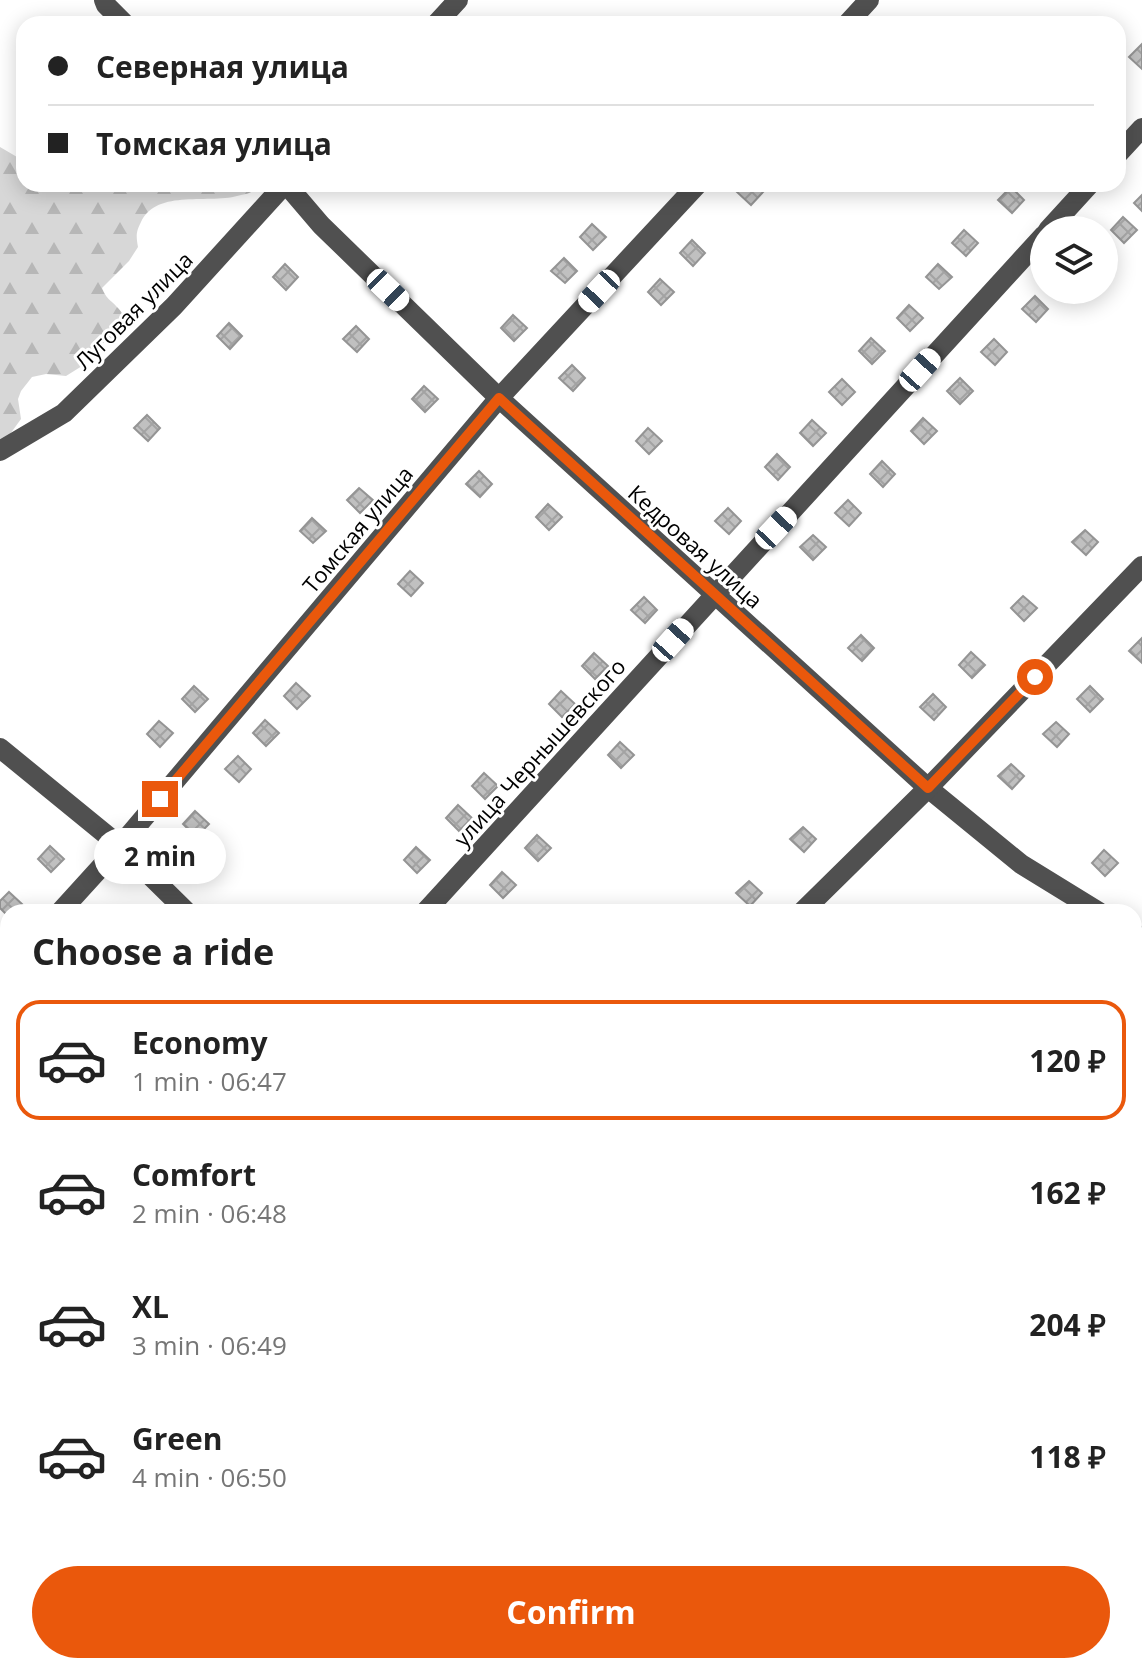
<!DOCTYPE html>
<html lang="en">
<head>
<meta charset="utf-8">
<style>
	:root { --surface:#fff; --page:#f2f2f2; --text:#222; --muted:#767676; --line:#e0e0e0; --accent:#ea580c }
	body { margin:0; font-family:"Open Sans",sans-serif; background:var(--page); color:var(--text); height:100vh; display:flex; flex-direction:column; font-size:30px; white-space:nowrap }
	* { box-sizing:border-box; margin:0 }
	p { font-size:26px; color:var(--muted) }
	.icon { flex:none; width:44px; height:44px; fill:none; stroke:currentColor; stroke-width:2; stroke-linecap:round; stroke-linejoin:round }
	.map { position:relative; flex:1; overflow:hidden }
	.panel { position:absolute; left:0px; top:904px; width:1142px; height:770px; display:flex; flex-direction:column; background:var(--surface); border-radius:24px 24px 0 0; box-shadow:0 4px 20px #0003 }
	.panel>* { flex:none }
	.hud { position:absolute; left:16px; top:16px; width:1110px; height:176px; border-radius:24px; box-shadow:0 4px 20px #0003; display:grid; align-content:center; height:176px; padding:0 32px; background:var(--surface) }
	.tools { position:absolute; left:1030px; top:216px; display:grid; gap:16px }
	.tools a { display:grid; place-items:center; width:88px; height:88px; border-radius:50%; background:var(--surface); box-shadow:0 4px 20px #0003; font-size:40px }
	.end { position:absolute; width:36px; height:36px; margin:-18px; border:10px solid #ea580c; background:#fff; box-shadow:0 0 0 4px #fff }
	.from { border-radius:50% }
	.bubble { position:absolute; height:56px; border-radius:28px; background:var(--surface); box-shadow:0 4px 20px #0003; font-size:26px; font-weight:700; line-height:56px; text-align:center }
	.car { position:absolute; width:24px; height:48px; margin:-24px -12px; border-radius:10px; box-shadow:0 0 6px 2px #0007; background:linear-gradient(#fff 24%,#345 0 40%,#fff 0 76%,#345 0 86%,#fff 0) }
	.hud b { display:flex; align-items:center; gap:28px; height:76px; font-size:30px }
	.hud b+b { border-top:2px solid var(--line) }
	.hud i { width:20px; height:20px; background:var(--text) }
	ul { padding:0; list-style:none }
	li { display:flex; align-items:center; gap:24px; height:120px; margin:0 16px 12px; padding:0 16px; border:4px solid transparent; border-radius:24px }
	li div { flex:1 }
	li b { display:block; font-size:30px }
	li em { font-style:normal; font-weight:700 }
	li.on { border-color:var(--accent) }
	li>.icon { width:72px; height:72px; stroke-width:1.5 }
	h2 { padding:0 32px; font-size:36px; line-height:96px }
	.button { display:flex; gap:16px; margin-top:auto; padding:16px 32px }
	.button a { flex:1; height:92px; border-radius:48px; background:var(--accent); color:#fff; font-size:32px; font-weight:700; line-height:92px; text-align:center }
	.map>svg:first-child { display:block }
</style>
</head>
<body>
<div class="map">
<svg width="1142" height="1673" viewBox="0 0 1142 1673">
	<defs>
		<pattern id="forest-firs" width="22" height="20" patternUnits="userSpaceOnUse" patternTransform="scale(2)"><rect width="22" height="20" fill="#d7d7d7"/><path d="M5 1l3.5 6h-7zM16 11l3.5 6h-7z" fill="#b7b7b7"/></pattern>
		<pattern id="building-cross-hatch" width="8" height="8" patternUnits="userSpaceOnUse" patternTransform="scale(2)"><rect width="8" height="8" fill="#c0c0c0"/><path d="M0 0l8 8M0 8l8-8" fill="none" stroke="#a3a3a3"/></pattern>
	</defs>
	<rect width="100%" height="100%" fill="#fff"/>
	<path fill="url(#forest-firs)" d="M0,147L17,157L24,159V184H256L257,187C252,193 249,193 241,195C210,205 157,188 141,222C136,232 136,236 138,247L129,261L102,288C107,300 110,299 118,308C123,313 125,320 127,326L123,337L110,339L94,349L82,366L66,376L46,374L32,377L21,391L18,399L21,419L5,441L0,444Z"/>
	<g fill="url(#building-cross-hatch)" stroke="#949494" stroke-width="2">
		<path d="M1142,44V69L1129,57Z"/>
		<path d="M745,184H755L763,192L751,205L737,192Z"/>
		<path d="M1011,187L1024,200L1012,213L998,200Z"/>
		<path d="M1142,195V211L1134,203Z"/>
		<path d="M1123,217L1137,230L1124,243L1111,230Z"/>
		<path d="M592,224L606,237L593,250L580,237Z"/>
		<path d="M964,230L978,243L966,256L952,243Z"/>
		<path d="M692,240L705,253L693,266L680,253Z"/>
		<path d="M564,258L577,271L565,283L551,271Z"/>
		<path d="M285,264L298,277L286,290L273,277Z"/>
		<path d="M938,264L952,277L939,289L926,277Z"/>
		<path d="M660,279L674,292L661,305L648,292Z"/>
		<path d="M1035,296L1048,309L1036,322L1022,309Z"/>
		<path d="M909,305L923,318L910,331L897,318Z"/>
		<path d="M513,315L527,328L514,341L501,328Z"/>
		<path d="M229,323L242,336L230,349L217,336Z"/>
		<path d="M356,326L369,339L357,352L343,339Z"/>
		<path d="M871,338L885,351L872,364L859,351Z"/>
		<path d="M994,339L1007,352L995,365L981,352Z"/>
		<path d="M572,365L585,378L573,391L559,378Z"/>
		<path d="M960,378L973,391L960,404L947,391Z"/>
		<path d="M842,379L855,392L842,405L829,392Z"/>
		<path d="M424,386L438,399L425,412L412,399Z"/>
		<path d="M147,415L160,428L148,441L134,428Z"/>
		<path d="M923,418L937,431L924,444L911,431Z"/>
		<path d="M812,420L826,433L813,446L800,433Z"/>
		<path d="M648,428L662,441L649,454L636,441Z"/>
		<path d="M777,454L790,467L778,480L765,467Z"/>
		<path d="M882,461L895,474L883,487L870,474Z"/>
		<path d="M479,471L492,484L480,497L466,484Z"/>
		<path d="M359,488L373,500L360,513L347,500Z"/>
		<path d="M848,500L861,513L849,526L835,513Z"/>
		<path d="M548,504L562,517L549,530L536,517Z"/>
		<path d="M728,508L741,521L729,534L715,521Z"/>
		<path d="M312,518L326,531L313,543L300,531Z"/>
		<path d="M1085,530L1098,542L1086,555L1072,542Z"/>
		<path d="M813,535L826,547L813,560L800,547Z"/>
		<path d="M410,571L423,583L411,596L398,584Z"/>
		<path d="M1023,596L1037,608L1024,621L1011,608Z"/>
		<path d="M644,597L657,610L645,623L631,610Z"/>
		<path d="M861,635L874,648L862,661L848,648Z"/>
		<path d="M1142,638V663L1129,651Z"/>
		<path d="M971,652L985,665L972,678L959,665Z"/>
		<path d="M594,653L608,666L595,679L582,666Z"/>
		<path d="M296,683L310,696L297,709L284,696Z"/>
		<path d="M194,686L208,699L195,712L182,699Z"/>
		<path d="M1090,686L1103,699L1090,712L1077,699Z"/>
		<path d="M561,691L575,704L562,717L549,704Z"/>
		<path d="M933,694L946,707L934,720L920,707Z"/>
		<path d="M265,720L279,733L266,746L253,733Z"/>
		<path d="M159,721L173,733L160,747L147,734Z"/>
		<path d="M1056,722L1069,734L1057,747L1043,734Z"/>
		<path d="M620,742L634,755L621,768L608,755Z"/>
		<path d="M238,756L251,769L239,782L225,769Z"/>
		<path d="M1011,764L1024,776L1012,789L998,776Z"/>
		<path d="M484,773L498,786L485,799L472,786Z"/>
		<path d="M458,805L472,818L459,831L446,818Z"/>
		<path d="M195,811L209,824L196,837L183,824Z"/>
		<path d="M803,827L816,839L804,852L790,839Z"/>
		<path d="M537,835L551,848L538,861L525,848Z"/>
		<path d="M50,846L64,859L51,872L38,859Z"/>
		<path d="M416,847L430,860L417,873L404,860Z"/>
		<path d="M1104,850L1118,863L1105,876L1092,863Z"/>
		<path d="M502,872L516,885L503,898L490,885Z"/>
		<path d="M749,881L762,893L750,906L736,893Z"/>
		<path d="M9,892L23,905L15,912H8V916L0,908V901Z"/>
		<path d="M1142,1069V1128L1134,1119V1076Z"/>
		<path d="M1142,1297V1364L1134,1355V1304Z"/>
		<path d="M1134,1365L1142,1374V1402L1134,1409Z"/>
		<path d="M8,1408V1427L0,1419V1416Z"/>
		<path d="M1134,1516L1142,1525V1579L1134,1587Z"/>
		<path d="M4,1645L8,1649L9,1666L5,1670L0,1666V1648Z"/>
		<path d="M1029,1666H1048L1040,1673H1035Z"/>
	</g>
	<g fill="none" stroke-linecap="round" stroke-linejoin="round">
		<g stroke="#505050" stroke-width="20">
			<path d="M104,0L106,5L125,24"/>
			<path d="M436,24L458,0"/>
			<path d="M847,24L869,0"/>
			<path d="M1118,154L1142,128"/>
			<path d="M286,184L321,225L499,398L928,788L1021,864L1099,912"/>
			<path d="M1048,230L1090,184"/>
			<path d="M0,451L64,413L174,306L285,184"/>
			<path d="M0,748L120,846L187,912"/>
			<path d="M60,912L120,846L499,398L698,184"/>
			<path d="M425,912L1044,235"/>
			<path d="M802,912L928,788L1142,566"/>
			<path d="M1134,933L1142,938"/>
			<path d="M0,976L8,967"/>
			<path d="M1134,1028L1142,1019"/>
			<path d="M0,1372L8,1364"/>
			<path d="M1134,1442L1142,1434"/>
			<path d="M0,1487L8,1494"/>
			<path d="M201,1666L208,1673"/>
			<path d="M1014,1666L1021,1673"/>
			<path d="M62,1673L69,1666"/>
			<path d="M513,1673L520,1666"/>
			<path d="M903,1673L909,1666"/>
		</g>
	</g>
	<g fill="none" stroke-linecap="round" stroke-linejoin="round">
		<path stroke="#ea580c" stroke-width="10" d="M160,799L499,398L928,788L1035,677"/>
	</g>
	<g text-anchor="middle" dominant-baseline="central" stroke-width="6" stroke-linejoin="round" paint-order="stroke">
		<g font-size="22" fill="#000" stroke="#fff">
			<text transform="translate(133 310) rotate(-45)">Луговая улица</text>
			<text transform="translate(357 529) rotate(-50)">Томская улица</text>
			<text transform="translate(696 546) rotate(42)">Кедровая улица</text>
			<text transform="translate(539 752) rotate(-48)">улица Чернышевского</text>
		</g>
	</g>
</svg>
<div class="tools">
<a><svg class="icon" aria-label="layers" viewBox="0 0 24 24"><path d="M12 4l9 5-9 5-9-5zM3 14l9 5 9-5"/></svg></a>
</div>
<i class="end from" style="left:1035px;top:677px"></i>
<i class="end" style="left:160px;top:799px"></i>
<div class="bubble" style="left:94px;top:828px;width:132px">2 min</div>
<i class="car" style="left:388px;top:290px;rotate:134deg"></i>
<i class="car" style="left:599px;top:291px;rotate:223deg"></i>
<i class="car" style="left:920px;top:370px;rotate:42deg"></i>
<i class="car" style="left:776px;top:528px;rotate:43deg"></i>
<i class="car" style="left:673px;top:640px;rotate:42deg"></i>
<div class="hud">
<b><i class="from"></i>Северная улица</b>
<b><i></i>Томская улица</b>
</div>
<section class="panel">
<h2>Choose a ride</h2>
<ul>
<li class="on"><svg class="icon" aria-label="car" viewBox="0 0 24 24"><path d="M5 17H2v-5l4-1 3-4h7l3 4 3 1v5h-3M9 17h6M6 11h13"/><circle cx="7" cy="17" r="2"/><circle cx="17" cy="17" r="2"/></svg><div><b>Economy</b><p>1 min · 06:47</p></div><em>120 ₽</em></li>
<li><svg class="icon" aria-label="car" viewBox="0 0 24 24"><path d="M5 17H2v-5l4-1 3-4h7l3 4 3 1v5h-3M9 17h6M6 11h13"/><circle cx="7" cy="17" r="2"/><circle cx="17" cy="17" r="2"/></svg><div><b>Comfort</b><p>2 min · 06:48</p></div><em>162 ₽</em></li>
<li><svg class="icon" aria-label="car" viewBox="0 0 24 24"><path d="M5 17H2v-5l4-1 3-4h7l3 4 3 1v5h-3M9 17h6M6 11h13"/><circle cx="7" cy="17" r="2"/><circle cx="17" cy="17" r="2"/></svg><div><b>XL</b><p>3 min · 06:49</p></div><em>204 ₽</em></li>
<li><svg class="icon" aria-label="car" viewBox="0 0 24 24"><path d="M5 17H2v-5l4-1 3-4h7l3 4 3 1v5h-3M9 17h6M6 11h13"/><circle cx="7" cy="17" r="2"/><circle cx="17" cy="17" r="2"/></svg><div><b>Green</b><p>4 min · 06:50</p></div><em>118 ₽</em></li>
</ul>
<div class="button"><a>Confirm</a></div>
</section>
</div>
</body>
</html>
